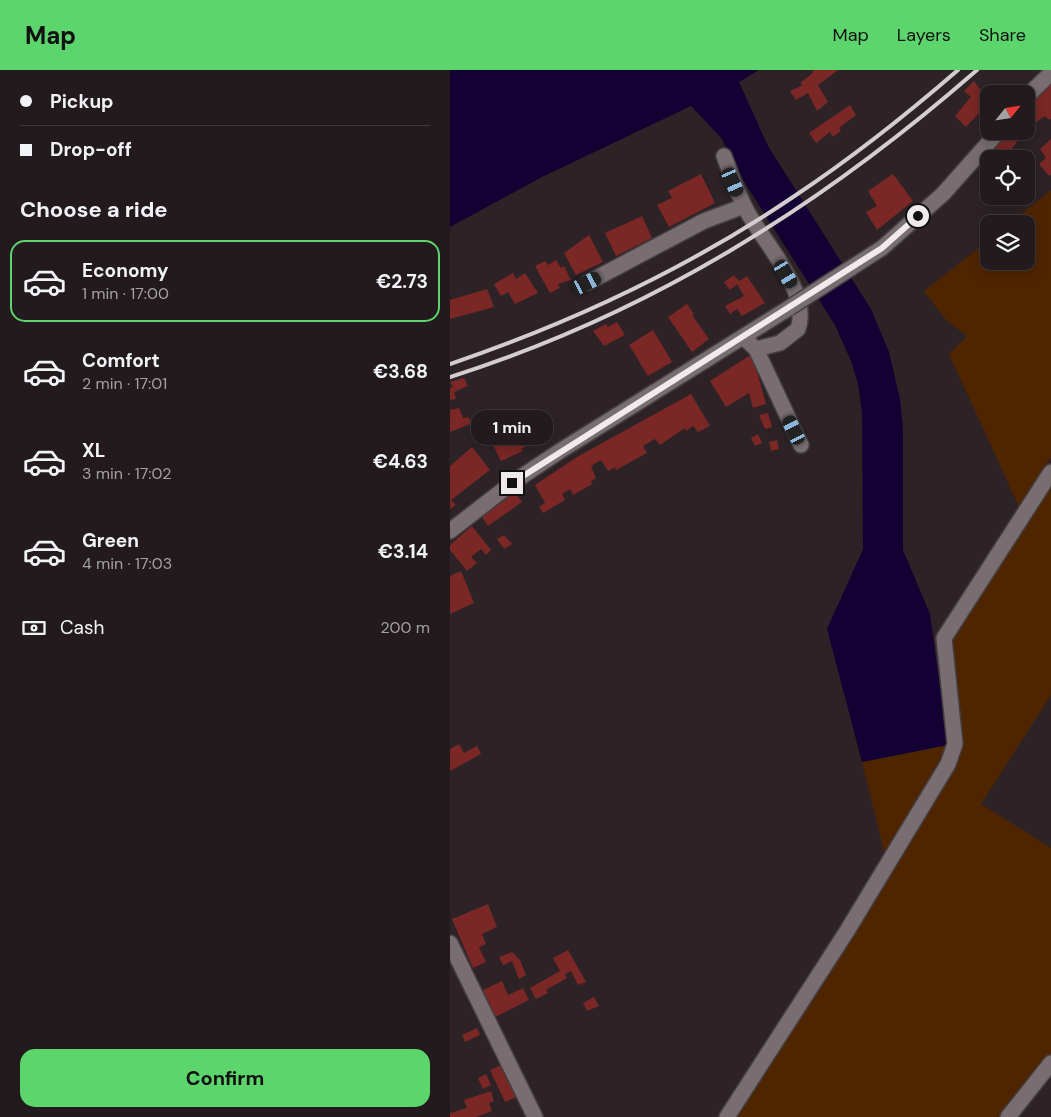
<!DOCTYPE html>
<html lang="en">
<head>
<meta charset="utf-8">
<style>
	:root { --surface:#221a1d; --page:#2e272a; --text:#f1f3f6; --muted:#a2a1a4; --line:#3f383b; --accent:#5cd56d }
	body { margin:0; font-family:"DM Sans",sans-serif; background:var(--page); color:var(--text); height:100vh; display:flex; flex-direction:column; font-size:19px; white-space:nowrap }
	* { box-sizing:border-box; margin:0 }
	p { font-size:16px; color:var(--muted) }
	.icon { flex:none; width:28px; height:28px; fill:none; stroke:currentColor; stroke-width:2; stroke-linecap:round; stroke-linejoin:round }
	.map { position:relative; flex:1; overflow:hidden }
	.side { display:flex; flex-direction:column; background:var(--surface); width:450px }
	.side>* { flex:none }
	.hud { display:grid; align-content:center; height:110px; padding:0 20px; background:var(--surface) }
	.needle { width:32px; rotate:60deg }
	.buttons { position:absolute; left:530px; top:15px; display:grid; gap:10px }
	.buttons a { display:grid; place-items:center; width:55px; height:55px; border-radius:10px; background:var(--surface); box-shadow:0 2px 12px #0003,0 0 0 1px var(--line); font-size:25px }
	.end { position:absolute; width:22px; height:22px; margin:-11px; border:6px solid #f1eaed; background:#111; box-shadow:0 0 0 2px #111 }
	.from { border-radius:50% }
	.bubble { position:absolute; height:35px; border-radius:15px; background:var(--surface); box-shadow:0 2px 12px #0003,0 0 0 1px var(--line); font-size:16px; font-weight:700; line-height:35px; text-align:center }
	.car { position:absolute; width:15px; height:30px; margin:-15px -8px; border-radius:6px; box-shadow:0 0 4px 1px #0007; background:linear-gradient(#222 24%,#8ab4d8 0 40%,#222 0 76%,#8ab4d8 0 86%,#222 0) }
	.hud b { display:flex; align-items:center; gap:18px; height:48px; font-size:19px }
	.hud b+b { border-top:1px solid var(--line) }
	.hud i { width:12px; height:12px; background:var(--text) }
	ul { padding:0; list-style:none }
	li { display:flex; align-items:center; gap:15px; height:82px; margin:0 10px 8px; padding:0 10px; border:2px solid transparent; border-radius:15px }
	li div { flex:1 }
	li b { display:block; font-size:19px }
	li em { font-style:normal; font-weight:700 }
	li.on { border-color:var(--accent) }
	li>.icon { width:45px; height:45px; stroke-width:1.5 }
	h2 { padding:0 20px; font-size:22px; line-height:60px }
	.pay { display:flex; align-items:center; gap:12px; height:55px; padding:0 20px; font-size:19px }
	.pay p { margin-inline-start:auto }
	.primary-button { display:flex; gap:10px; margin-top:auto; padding:10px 20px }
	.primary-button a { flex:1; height:58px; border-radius:15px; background:var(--accent); color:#111; font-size:20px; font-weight:700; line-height:58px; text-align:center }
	header { display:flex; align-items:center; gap:30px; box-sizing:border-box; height:70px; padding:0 25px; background:var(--accent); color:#111 }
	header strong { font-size:24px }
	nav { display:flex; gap:28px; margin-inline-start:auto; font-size:18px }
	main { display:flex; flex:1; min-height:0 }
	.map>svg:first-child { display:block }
</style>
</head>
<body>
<header>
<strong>Map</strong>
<nav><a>Map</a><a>Layers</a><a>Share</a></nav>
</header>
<main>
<section class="side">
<div class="hud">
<b><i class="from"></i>Pickup</b>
<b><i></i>Drop-off</b>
</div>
<h2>Choose a ride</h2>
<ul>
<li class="on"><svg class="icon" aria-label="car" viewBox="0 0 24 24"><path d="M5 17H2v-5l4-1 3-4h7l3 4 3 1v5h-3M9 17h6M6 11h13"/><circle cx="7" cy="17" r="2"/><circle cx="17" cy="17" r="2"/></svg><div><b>Economy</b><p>1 min · 17:00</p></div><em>€2.73</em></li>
<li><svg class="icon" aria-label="car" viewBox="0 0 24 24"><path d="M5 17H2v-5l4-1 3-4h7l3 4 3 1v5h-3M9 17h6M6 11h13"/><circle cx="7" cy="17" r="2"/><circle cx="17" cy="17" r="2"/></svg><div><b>Comfort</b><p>2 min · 17:01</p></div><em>€3.68</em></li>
<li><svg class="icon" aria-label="car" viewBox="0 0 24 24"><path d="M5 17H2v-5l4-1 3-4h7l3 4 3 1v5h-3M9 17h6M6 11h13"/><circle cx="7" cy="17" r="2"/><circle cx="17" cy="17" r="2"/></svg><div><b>XL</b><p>3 min · 17:02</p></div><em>€4.63</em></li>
<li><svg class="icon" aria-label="car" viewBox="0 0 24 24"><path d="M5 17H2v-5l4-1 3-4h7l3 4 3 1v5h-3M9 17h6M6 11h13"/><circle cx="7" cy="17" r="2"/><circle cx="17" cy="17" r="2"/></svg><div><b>Green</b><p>4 min · 17:03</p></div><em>€3.14</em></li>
</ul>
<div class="pay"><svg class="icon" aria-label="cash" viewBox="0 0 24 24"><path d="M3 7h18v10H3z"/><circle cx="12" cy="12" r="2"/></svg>Cash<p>200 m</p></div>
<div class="primary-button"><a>Confirm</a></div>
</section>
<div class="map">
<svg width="601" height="1047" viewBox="0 0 601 1047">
	<rect width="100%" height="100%" fill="#2d2327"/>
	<g fill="#4f2500">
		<path d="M601,120V387L569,437L499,284L517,266L496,250L474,221L539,170V191H576V154H559Z"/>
		<path d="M601,416V625L531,734L601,778V990L548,1047H281L502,696L501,572Z"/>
		<path d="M498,675L435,785L412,692Z"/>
	</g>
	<path fill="#140133" d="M0,0H309L289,12L318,76L421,239L439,282L450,329L453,358V480L480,544L498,675L412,692L377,559L413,479L412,343L408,314L401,291L385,255L286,99L272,69L241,36L92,107L0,157Z"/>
	<g fill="#7a2725">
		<path d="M364,0H388L368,15L378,32L367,41L358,23L346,30L340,21L353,15L350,13L363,3L362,2Z"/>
		<path d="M524,11L537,29L539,27V42L533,39L516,57L505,46L521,27L514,21Z"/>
		<path d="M601,11V49L599,50L595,46L576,59V34Z"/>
		<path d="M400,35L406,45L389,58L391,61L383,67L380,62L366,73L359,63Z"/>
		<path d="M554,61H567L571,66L555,89H541L537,84Z"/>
		<path d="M601,69V105L599,106L589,94L596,88L590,79Z"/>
		<path d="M251,104L265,133L219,157L207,135L222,128L218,121Z"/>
		<path d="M443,104L463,131L427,160L416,142L427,136L418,121Z"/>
		<path d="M192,146L202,168L166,186L155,163Z"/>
		<path d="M139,165L153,192L126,205L114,183Z"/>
		<path d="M106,190L111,198L114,196L121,210L108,214L110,218L100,223L85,196L95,191L98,195Z"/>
		<path d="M63,203L66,209L75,203L88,223L65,234L58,222L51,226L44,214Z"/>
		<path d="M284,205L289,211L297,206L315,233L292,246L287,239L280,244L275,236L294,226L287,214L280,220L274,212Z"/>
		<path d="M37,219L44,237L0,249V230Z"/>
		<path d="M237,234L244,244L242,245L259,269L242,282L218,247Z"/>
		<path d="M167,252L175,265L154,276L143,261L156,254L158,257Z"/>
		<path d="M203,260L222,292L198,306L179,275Z"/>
		<path d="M302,284L316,334L303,338L299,323L276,337L260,311Z"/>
		<path d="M14,308L18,316L4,322L6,329L0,330V318L3,317L0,312Z"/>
		<path d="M241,324L260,356L248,362L243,356L236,361L235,358L210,375L205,369L193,376L197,383L166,400L165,397L158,401L151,390L141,396L146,408L141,411L142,414L123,425L120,419L112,424L115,430L93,443L89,437L95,433L85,415L127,387Z"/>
		<path d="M9,338L13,348L19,347L21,354L0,362V340Z"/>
		<path d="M80,340L93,367L71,379L73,381L51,391L38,365L35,367L31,358L44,351L53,367L59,364L55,357L65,352L64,348Z"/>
		<path d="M318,343L322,357L315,359L309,345Z"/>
		<path d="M308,364L312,373L305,376L301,368Z"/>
		<path d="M327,370L329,379L321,381L319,372Z"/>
		<path d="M22,377L40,400L1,430L6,435L0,439V396Z"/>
		<path d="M63,420L72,432L38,456L30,444Z"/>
		<path d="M22,456L41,480L36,485L31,479L21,487L27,493L17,501L0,480V475Z"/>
		<path d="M54,465L62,474L54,479L47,469Z"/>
		<path d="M11,501L24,533L0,544V506Z"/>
		<path d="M9,674L14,683L27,676L31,684L0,701V679Z"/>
		<path d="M38,834L47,857L32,864L36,874L29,877L36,892L23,898L2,849Z"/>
		<path d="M118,880L136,912L128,915L121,901L115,904L117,908L96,920L98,923L86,929L80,918L110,901L103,888Z"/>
		<path d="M62,882L70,890L76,905L69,909L62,891L53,895L49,887Z"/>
		<path d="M52,911L58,925L73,918L79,930L45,947L33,920Z"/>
		<path d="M144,927L149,936L137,941L133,933Z"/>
		<path d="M27,958L30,965L15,972L12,965Z"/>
		<path d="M51,995L66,1027L55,1032L40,1000Z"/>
		<path d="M36,1004L41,1015L33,1019L28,1008Z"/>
		<path d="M41,1021L44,1031L39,1033L42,1041L26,1047H0V1043L17,1038L14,1030Z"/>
	</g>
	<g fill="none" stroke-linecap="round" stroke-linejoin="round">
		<defs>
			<g id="minor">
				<path d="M576,27L601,3"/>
				<path d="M274,86C281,105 288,125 298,143C315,174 361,222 348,259L330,273L306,279L293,267"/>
				<path d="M432,178L493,124L549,61"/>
				<path d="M137,213L254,151L294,136"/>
				<path d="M306,279L351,375"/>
				<path d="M0,461L62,413L110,381L339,238"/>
				<path d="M0,873L85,1047"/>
				<path d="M277,1047L397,861L498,694L505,674L494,568L601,402"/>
				<path d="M558,1047L601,993"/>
			</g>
		</defs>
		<use href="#minor" stroke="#453e41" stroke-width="18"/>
		<use href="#minor" stroke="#786d71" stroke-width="15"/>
		<g stroke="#d4cdd0" stroke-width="4">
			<path d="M0,294C121,253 240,197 346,125C403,87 456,45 508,0"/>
			<path d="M0,307C199,244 370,137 527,0"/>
		</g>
		<defs>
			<path id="minor-bridge" d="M339,238L432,178"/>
		</defs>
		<use href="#minor-bridge" stroke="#453e41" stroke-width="18" stroke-linecap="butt"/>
		<use href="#minor-bridge" stroke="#786d71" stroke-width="15"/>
	</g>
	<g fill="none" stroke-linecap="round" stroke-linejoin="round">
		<path stroke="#f1eaed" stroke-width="6" d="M62,413L432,178L468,146"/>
	</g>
</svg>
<div class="buttons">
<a><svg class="needle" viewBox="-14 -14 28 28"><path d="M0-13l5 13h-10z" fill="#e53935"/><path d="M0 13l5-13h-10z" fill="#a2a1a4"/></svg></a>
<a><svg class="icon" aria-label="locate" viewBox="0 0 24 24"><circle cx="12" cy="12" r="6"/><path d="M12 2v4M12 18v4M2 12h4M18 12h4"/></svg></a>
<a><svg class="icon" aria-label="layers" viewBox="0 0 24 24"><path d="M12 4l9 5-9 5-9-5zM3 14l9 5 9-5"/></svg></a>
</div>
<i class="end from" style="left:468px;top:146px"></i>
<i class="end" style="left:62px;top:413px"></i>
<div class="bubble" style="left:21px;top:340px;width:82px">1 min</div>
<i class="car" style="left:283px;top:112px;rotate:156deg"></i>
<i class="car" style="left:336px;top:204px;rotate:149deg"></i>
<i class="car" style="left:137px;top:213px;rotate:63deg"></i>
<i class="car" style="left:344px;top:360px;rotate:334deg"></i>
</div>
</main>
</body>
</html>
